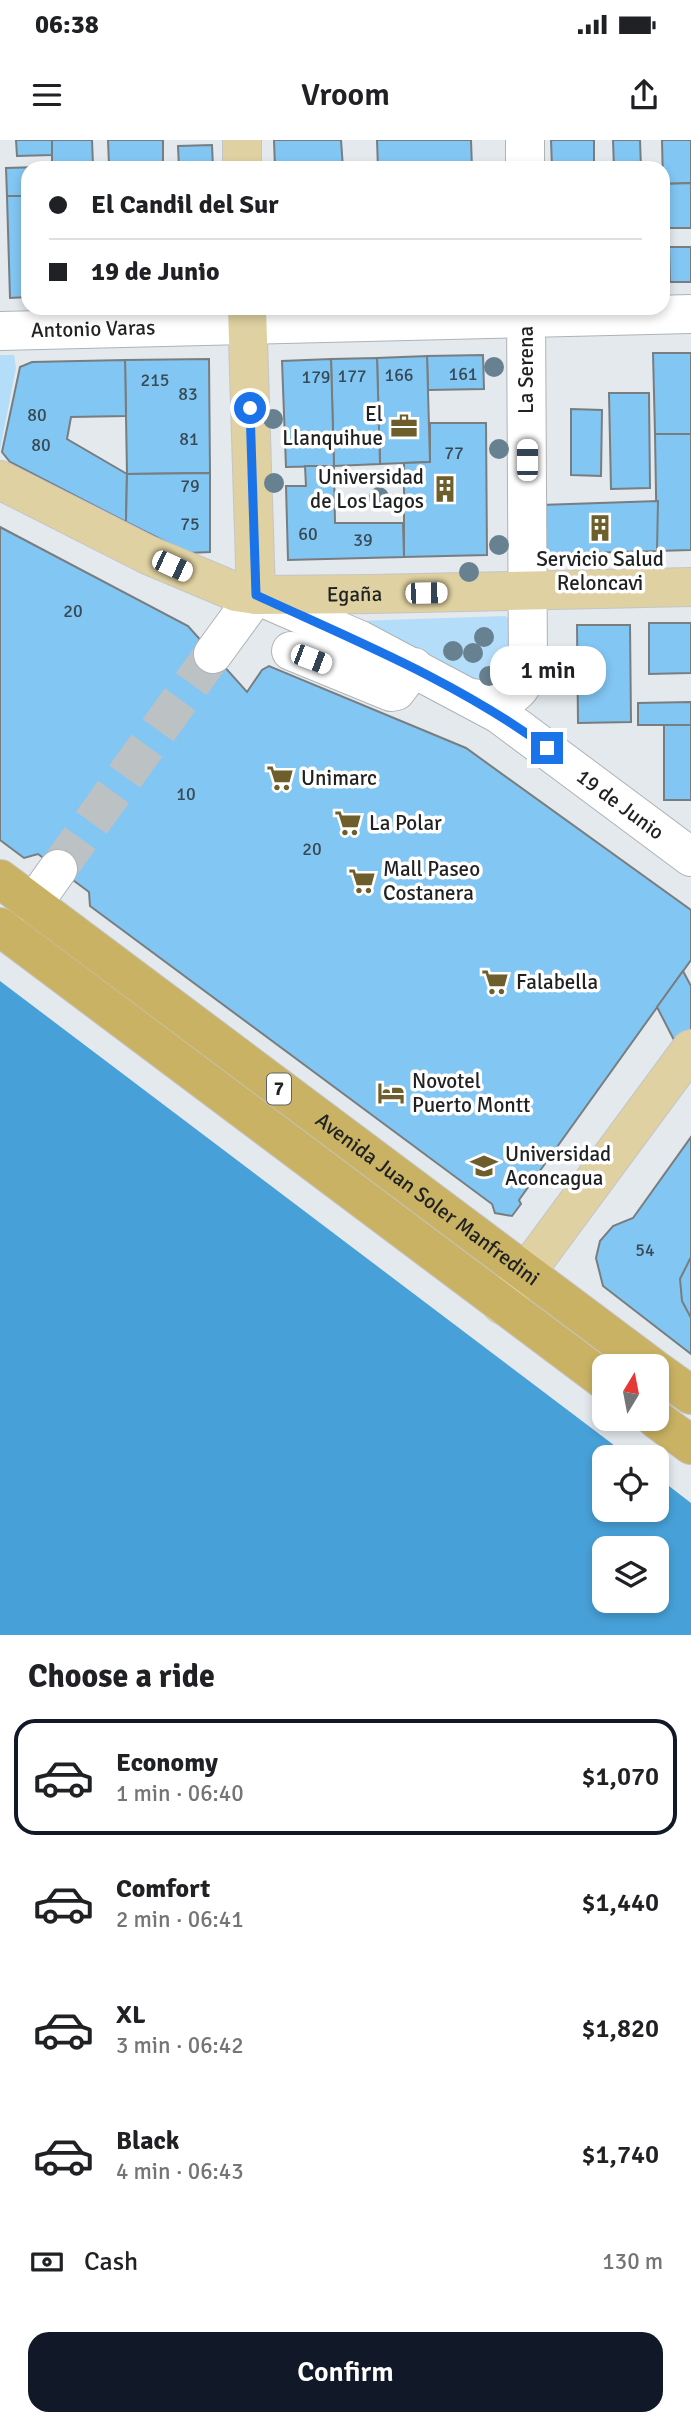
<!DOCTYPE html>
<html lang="en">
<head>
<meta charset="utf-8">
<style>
	:root { --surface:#fff; --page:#f2f2f2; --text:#202124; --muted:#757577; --line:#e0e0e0; --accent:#111827 }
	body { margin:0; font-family:Signika,sans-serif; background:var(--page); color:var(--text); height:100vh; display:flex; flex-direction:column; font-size:26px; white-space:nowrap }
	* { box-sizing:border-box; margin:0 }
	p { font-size:23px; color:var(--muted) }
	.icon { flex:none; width:38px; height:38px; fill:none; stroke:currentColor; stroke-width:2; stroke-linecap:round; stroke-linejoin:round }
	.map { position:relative; height:1495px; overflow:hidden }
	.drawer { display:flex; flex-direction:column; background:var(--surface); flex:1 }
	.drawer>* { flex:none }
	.top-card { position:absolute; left:21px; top:21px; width:649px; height:154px; border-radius:21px; box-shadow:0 4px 10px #0003; display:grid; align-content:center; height:154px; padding:0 28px; background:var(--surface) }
	.needle { width:46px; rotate:10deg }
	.controls { position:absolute; left:592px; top:1214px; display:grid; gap:14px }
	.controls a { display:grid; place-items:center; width:77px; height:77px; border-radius:14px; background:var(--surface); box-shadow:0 4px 10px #0003; font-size:35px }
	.end { position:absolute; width:32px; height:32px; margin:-16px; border:9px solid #1a73e8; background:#fff; box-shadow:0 0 0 4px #fff }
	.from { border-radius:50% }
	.bubble { position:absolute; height:49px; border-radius:21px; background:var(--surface); box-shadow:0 4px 10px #0003; font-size:23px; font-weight:600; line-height:49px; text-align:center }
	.car { position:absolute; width:21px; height:42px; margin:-21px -10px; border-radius:9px; box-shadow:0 0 5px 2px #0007; background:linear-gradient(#fff 24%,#345 0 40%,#fff 0 76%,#345 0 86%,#fff 0) }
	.top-card b { display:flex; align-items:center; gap:24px; height:66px; font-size:26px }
	.top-card b+b { border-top:2px solid var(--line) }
	.top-card i { width:18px; height:18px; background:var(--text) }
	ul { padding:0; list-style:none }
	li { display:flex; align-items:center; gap:21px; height:116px; margin:0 14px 10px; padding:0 14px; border:4px solid transparent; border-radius:21px }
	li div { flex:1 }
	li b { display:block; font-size:26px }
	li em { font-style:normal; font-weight:600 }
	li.selected { border-color:var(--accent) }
	li>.icon { width:63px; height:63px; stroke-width:1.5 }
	h2 { padding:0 28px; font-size:32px; line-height:84px }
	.pay { display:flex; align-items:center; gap:18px; height:77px; padding:0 28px; font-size:26px }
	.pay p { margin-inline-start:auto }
	.primary-button { display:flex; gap:14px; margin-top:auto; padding:14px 28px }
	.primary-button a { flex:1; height:80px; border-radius:21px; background:var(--accent); color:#fff; font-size:28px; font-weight:600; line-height:80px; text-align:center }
	.status { display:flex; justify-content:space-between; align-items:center; height:49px; padding:0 35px; background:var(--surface); direction:ltr }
	.status svg { height:19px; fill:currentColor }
	header { display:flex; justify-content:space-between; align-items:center; height:91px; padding:0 28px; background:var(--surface); font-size:32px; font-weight:600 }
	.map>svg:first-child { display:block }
</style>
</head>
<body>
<div class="status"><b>06:38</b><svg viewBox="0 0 49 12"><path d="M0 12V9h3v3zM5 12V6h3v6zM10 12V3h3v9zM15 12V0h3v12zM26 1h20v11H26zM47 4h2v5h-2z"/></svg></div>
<header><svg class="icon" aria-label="menu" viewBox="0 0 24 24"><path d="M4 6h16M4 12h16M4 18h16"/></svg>Vroom<svg class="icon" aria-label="share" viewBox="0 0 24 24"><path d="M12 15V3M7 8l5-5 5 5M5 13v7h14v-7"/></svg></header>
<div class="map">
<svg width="691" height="1495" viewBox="0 0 691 1495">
	<rect width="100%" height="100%" fill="#e3e9ed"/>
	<g fill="#b4ddfa">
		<path d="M0,215H14L16,228L0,310Z"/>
		<path d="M505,476L509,478L513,519L501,540L479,544L357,481Z"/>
	</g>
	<path fill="#47a1d8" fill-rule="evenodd" d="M0,841L631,1318H604V1370H656V1336L691,1363V1495H0ZM604,1409H656V1461H604Z"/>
	<g fill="#82c6f3" stroke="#787d80" stroke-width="2">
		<path d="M16,0H52V15L17,16Z"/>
		<path d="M52,0H92L93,25L52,26Z"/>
		<path d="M108,0H163V23L109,25Z"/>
		<path d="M274,0H341L343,28H275Z"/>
		<path d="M377,0H471L472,28H378Z"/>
		<path d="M551,0H594V28H552Z"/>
		<path d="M613,0H640L641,28H614Z"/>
		<path d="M662,0H691V43L663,44Z"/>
		<path d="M212,5L213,28H179L178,6Z"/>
		<path d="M73,26L28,28V56H7L6,28Z"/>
		<path d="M691,43V88H663V44Z"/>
		<path d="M7,56H28V157L10,158Z"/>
		<path d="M669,107H691V142H670Z"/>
		<path d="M653,213H691V294H655Z"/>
		<path d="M483,215L484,249L428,250L427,216Z"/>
		<path d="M427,216L430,322L380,324L377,218Z"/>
		<path d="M377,218L380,324L334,326L331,219Z"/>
		<path d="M209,219L210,333L127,334L125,220Z"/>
		<path d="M331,219L334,326L286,327L282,221Z"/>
		<path d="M125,220L126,276L71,277L67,299L127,334L126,382L10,322L2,312L20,227L32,222Z"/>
		<path d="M609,253H649L650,348L611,349Z"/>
		<path d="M571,269L602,270L601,336L571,335Z"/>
		<path d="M430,283H486L487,415L404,417V323L430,322Z"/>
		<path d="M655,294H691V410L657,411Z"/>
		<path d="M305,326H334L335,383H403L404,417L288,420L286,346H306Z"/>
		<path d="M210,333V412L188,413L126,382L127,334Z"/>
		<path d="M658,361L657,411L543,414L541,365Z"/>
		<path d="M0,387L188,486L247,552L262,530L269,526L466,608L691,770V820L519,1060L521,1064L512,1076L495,1073L492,1064L90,766L89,752L58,729L38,714L24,718L0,700Z"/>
		<path d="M649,483H691V533L649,534Z"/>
		<path d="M577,485H630L631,582L578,583Z"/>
		<path d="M691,562V585H638V563Z"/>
		<rect x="664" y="585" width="27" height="75"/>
		<path d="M683,831L691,846V933L657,867Z"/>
		<path d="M691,997V1214L603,1146L596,1118L600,1101L613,1086L633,1078Z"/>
		<path d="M691,1117V1178L682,1161L680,1139Z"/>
	</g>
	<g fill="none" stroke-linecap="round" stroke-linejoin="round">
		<path stroke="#bcc1c4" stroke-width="38" stroke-dasharray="38 19" stroke-linecap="butt" d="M58,729L213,514"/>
		<defs>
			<g id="minor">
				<path d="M525,0V28"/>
				<path id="s1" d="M0,191L691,174"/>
				<path d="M291,511L391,552L396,551L414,527"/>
				<path id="s2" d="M213,514L256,455L360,500L499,574L691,717"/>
				<path d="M472,558C500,563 520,560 528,530L526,168"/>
				<path d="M33,764L58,729"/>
			</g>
			<g id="major">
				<path d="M242,0V28"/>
				<path d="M247,168L256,455"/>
				<path id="s3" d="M0,340L148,415L236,452L256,455L372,454L691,447"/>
				<path d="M502,1165L691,909"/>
			</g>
			<g id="highway">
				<path id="s4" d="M0,739L652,1227"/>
				<path d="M0,787L604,1240"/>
				<path d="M656,1230L691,1255"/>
				<path d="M656,1279L691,1305"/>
			</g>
		</defs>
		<use href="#minor" stroke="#adb3b7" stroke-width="40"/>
		<use href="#major" stroke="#c5c5c6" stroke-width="40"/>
		<use href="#highway" stroke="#c5c5c6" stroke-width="40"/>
		<use href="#minor" stroke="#fff" stroke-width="38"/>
		<use href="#major" stroke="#dfd1a1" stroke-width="38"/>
		<use href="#highway" stroke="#c9b263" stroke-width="38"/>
	</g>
	<g fill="#688190">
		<circle cx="494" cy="227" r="10"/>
		<circle cx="273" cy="279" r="10"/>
		<circle cx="499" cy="309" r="10"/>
		<circle cx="274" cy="343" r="10"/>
		<circle cx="379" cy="357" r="10"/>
		<circle cx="499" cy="405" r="10"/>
		<circle cx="469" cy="432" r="10"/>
		<circle cx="484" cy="497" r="10"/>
		<circle cx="453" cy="511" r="10"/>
		<circle cx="473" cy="513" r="10"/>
		<circle cx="489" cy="536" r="10"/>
	</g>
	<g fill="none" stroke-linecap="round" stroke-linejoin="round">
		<path stroke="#1a73e8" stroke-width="9" d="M250,268L256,455C356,501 458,542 547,608"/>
	</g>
	<defs>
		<symbol id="office-bare" viewBox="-9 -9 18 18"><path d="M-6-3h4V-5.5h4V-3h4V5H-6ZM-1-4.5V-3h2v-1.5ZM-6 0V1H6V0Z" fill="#6d5e2c" stroke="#fff" stroke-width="2.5" paint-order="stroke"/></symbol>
		<symbol id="building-bare" viewBox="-9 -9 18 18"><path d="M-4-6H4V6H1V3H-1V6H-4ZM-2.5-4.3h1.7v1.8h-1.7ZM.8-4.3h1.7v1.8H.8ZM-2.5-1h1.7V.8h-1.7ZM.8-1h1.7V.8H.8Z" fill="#6d5e2c" stroke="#fff" stroke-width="2.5" paint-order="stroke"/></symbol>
		<symbol id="supermarket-bare" viewBox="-9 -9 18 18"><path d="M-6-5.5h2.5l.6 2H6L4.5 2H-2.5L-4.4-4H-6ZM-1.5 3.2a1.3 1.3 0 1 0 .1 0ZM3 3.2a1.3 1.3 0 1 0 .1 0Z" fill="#6d5e2c" stroke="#fff" stroke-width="2.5" paint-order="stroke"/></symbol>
		<symbol id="hotel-bare" viewBox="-9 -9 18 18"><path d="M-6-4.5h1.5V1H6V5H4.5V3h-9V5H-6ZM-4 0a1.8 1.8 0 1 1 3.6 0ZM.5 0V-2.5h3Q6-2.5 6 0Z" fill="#6d5e2c" stroke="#fff" stroke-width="2.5" paint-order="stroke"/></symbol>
		<symbol id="university-bare" viewBox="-9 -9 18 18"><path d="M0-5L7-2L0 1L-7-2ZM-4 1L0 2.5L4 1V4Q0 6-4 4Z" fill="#6d5e2c" stroke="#fff" stroke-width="2.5" paint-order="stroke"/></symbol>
	</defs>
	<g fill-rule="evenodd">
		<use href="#office-bare" x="385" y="267" width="38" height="38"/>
		<use href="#building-bare" x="426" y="330" width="38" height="38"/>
		<use href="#building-bare" x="581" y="369" width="38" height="38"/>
		<use href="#supermarket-bare" x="261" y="619" width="38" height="38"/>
		<use href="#supermarket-bare" x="329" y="664" width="38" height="38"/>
		<use href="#supermarket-bare" x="343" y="722" width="38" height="38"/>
		<use href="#supermarket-bare" x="476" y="823" width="38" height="38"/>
		<use href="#hotel-bare" x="372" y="934" width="38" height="38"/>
		<use href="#university-bare" x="465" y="1007" width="38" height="38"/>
	</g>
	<g text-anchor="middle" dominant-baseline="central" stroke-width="7" stroke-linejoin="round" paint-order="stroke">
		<g font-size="18" fill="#384a56">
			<text x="463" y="234">161</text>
			<text x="399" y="235">166</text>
			<text x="352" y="236">177</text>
			<text x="316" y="237">179</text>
			<text x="155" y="240">215</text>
			<text x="188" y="254">83</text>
			<text x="37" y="275">80</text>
			<text x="189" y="299">81</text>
			<text x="41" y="305">80</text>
			<text x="454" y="313">77</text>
			<text x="190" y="346">79</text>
			<text x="190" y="384">75</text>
			<text x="308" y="394">60</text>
			<text x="363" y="400">39</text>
			<text x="73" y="471">20</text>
			<text x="186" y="654">10</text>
			<text x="312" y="709">20</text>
			<text x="645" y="1110">54</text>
		</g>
		<rect fill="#fff" stroke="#626464" stroke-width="2" x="267" y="933.5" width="24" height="31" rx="5"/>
		<g font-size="19" font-weight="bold" fill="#1f2122">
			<text x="279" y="949">7</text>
		</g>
		<g font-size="21" fill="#1f2122" stroke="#fff">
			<text stroke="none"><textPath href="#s1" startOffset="93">Antonio Varas</textPath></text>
			<text transform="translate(526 230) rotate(-90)">La Serena</text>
			<text stroke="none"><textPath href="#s3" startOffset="380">Egaña</textPath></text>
			<text stroke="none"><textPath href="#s2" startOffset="495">19 de Junio</textPath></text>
			<text stroke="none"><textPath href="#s4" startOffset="534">Avenida Juan Soler Manfredini</textPath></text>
		</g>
		<g font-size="21" fill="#1f2122" stroke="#fff" text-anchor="start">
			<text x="383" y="274" text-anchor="end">El<tspan x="383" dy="24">Llanquihue</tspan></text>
			<text x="424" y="337" text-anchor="end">Universidad<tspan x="424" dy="24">de Los Lagos</tspan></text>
			<text x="600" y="419" text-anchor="middle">Servicio Salud<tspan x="600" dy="24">Reloncavi</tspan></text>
			<text x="301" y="638">Unimarc</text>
			<text x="369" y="683">La Polar</text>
			<text x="383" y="729">Mall Paseo<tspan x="383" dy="24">Costanera</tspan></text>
			<text x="516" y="842">Falabella</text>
			<text x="412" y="941">Novotel<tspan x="412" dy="24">Puerto Montt</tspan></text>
			<text x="505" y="1014">Universidad<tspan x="505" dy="24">Aconcagua</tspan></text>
		</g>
	</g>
</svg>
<div class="controls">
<a><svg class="needle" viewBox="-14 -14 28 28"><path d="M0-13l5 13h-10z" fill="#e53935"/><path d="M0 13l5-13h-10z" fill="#757577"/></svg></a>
<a><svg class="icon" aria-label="locate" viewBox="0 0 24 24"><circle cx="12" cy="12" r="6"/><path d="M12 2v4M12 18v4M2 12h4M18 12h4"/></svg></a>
<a><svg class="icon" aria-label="layers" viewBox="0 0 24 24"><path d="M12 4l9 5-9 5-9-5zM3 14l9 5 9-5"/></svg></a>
</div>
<i class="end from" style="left:250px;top:268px"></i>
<i class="end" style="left:547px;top:608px"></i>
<div class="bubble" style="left:490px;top:506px;width:116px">1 min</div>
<i class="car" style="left:527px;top:320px;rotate:0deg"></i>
<i class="car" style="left:172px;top:426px;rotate:115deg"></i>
<i class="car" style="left:426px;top:453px;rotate:89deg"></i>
<i class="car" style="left:311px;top:519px;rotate:111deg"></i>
<div class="top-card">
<b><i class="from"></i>El Candil del Sur</b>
<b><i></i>19 de Junio</b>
</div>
</div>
<section class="drawer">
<h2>Choose a ride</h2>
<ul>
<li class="selected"><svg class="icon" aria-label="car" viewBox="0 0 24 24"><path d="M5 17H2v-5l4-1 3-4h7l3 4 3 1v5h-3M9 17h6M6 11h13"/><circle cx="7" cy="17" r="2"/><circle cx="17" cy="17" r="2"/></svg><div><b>Economy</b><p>1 min · 06:40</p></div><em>$1,070</em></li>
<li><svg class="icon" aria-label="car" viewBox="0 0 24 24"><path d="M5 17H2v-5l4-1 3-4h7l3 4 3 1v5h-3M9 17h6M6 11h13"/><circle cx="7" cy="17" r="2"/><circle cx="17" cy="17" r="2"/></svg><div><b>Comfort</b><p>2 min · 06:41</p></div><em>$1,440</em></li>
<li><svg class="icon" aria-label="car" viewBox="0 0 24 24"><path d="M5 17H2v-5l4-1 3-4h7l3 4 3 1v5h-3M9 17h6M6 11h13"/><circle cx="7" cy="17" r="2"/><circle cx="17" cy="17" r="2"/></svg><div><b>XL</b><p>3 min · 06:42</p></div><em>$1,820</em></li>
<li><svg class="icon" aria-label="car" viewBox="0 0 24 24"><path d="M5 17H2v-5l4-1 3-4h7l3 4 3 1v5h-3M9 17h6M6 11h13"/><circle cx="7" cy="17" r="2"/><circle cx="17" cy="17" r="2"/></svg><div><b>Black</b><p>4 min · 06:43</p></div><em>$1,740</em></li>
</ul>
<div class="pay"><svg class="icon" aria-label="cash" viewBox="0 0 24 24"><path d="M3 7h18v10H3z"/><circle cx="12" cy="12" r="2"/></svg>Cash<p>130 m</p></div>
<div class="primary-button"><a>Confirm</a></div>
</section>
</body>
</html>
